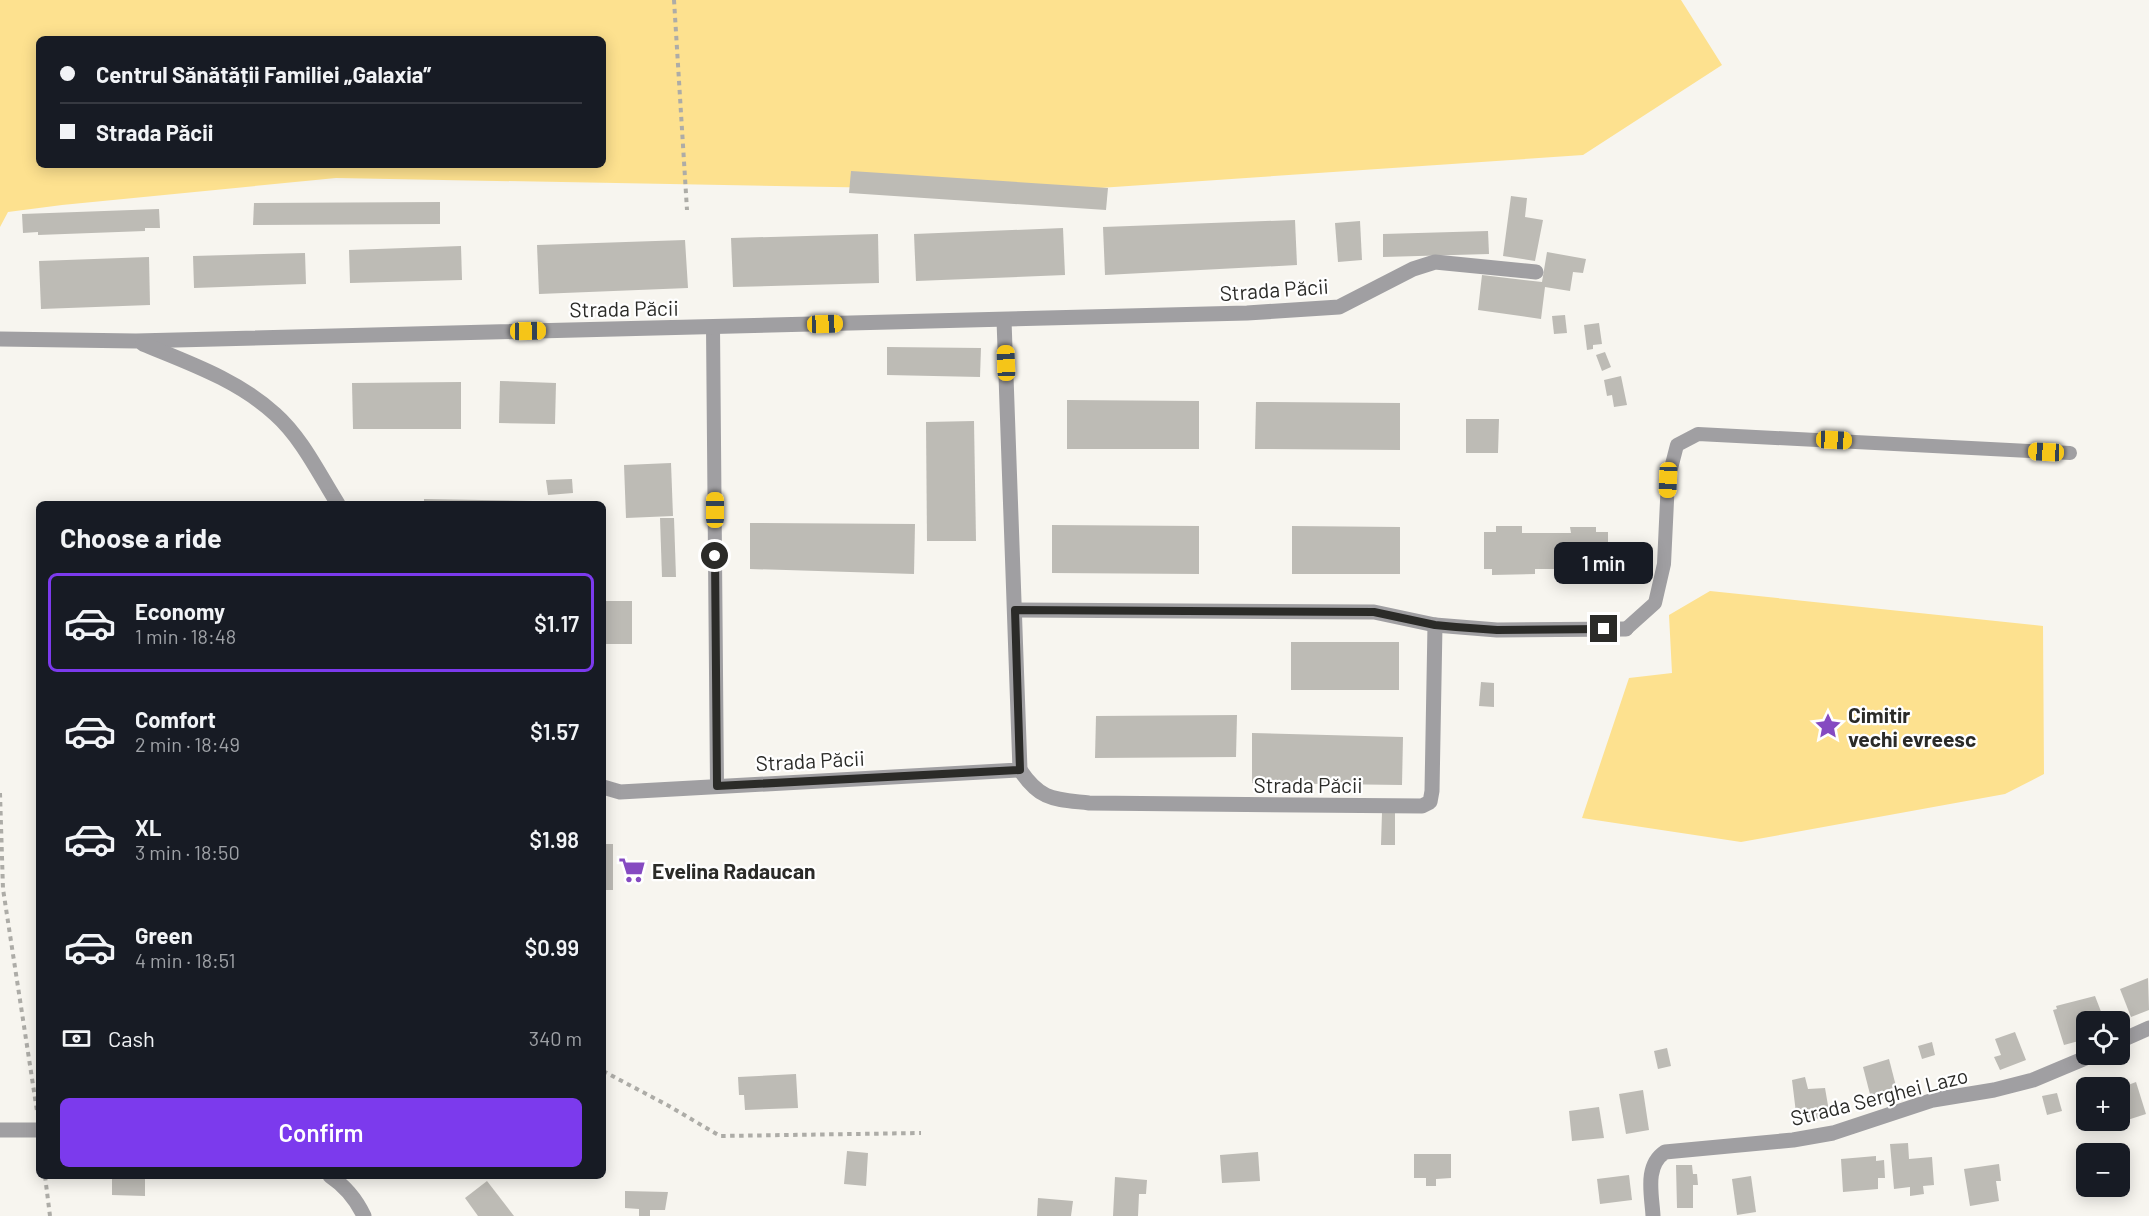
<!DOCTYPE html>
<html lang="en">
<head>
<meta charset="utf-8">
<style>
	:root { --surface:#171b24; --page:#20242c; --text:#f1f3f6; --muted:#9ea1a6; --line:#363941; --accent:#7c3aed }
	body { margin:0; font-family:Barlow,sans-serif; background:var(--page); color:var(--text); height:100vh; display:flex; flex-direction:column; font-size:22px; white-space:nowrap }
	* { box-sizing:border-box; margin:0 }
	p { font-size:20px; color:var(--muted) }
	.icon { flex:none; width:33px; height:33px; fill:none; stroke:currentColor; stroke-width:2; stroke-linecap:round; stroke-linejoin:round }
	.map { position:relative; flex:1; overflow:hidden }
	.details { position:absolute; left:36px; top:501px; width:570px; height:678px; display:flex; flex-direction:column; background:var(--surface); border-radius:9px; box-shadow:0 3px 15px #0003 }
	.details>* { flex:none }
	.banner { position:absolute; left:36px; top:36px; width:570px; height:132px; border-radius:9px; box-shadow:0 3px 15px #0003; display:grid; align-content:center; height:132px; padding:0 24px; background:var(--surface) }
	.fabs { position:absolute; left:2076px; top:1011px; display:grid; gap:12px }
	.fabs a { display:grid; place-items:center; width:54px; height:54px; border-radius:9px; background:var(--surface); box-shadow:0 3px 15px #0003; font-size:30px }
	.end { position:absolute; width:27px; height:27px; margin:-14px; border:8px solid #2b2b28; background:#fff; box-shadow:0 0 0 3px #fff }
	.from { border-radius:50% }
	.bubble { position:absolute; height:42px; border-radius:9px; background:var(--surface); box-shadow:0 3px 15px #0003; font-size:20px; font-weight:600; line-height:42px; text-align:center }
	.car { position:absolute; width:18px; height:36px; margin:-18px -9px; border-radius:8px; box-shadow:0 0 4px 2px #0007; background:linear-gradient(#f5c518 24%,#345 0 40%,#f5c518 0 76%,#345 0 86%,#f5c518 0) }
	.banner b { display:flex; align-items:center; gap:21px; height:57px; font-size:22px }
	.banner b+b { border-top:2px solid var(--line) }
	.banner i { width:15px; height:15px; background:var(--text) }
	ul { padding:0; list-style:none }
	li { display:flex; align-items:center; gap:18px; height:99px; margin:0 12px 9px; padding:0 12px; border:3px solid transparent; border-radius:9px }
	li div { flex:1 }
	li b { display:block; font-size:22px }
	li em { font-style:normal; font-weight:600 }
	li.active { border-color:var(--accent) }
	li>.icon { width:54px; height:54px; stroke-width:1.5 }
	h2 { padding:0 24px; font-size:27px; line-height:72px }
	.pay { display:flex; align-items:center; gap:15px; height:66px; padding:0 24px; font-size:22px }
	.pay p { margin-inline-start:auto }
	.cta { display:flex; gap:12px; margin-top:auto; padding:12px 24px }
	.cta a { flex:1; height:69px; border-radius:9px; background:var(--accent); color:#fff; font-size:24px; font-weight:600; line-height:69px; text-align:center }
	.map>svg:first-child { display:block }
</style>
</head>
<body>
<div class="map">
<svg width="2149" height="1216" viewBox="0 0 2149 1216">
	<rect width="100%" height="100%" fill="#f7f5ef"/>
	<g fill="#fde18f" fill-rule="evenodd">
		<path d="M0,0H1681L1722,65L1583,155L1055,191L336,178L62,205L8,212L0,227ZM39,39H603V165H39Z"/>
		<path d="M1710,591L2043,626L2044,774L2005,794L1741,842L1582,818L1629,678L1672,673L1669,615Z"/>
	</g>
	<g fill="#bdbbb5">
		<path d="M851,171L1108,188L1106,210L849,193Z"/>
		<path d="M1511,196L1527,198L1525,217L1543,220L1535,261L1503,256Z"/>
		<path d="M440,202V224L253,225L254,203Z"/>
		<path d="M159,209L160,228H145V231L38,235V232L23,233L22,214Z"/>
		<path d="M1295,220L1297,265L1105,275L1103,227Z"/>
		<path d="M1360,221L1362,260L1338,262L1335,223Z"/>
		<path d="M1063,228L1065,275L916,281L914,234Z"/>
		<path d="M1488,231L1489,254L1383,257V234Z"/>
		<path d="M878,234L879,283L733,287L731,238Z"/>
		<path d="M685,240L688,288L539,294L537,245Z"/>
		<path d="M461,246L462,280L350,283L349,250Z"/>
		<path d="M1547,252L1586,259L1583,273L1573,272L1570,291L1545,287L1541,319L1478,310L1482,275L1542,282Z"/>
		<path d="M305,253L306,284L194,288L193,256Z"/>
		<path d="M149,257L150,305L41,309L39,261Z"/>
		<path d="M1565,315L1567,333L1554,334L1552,316Z"/>
		<path d="M1599,323L1602,344L1593,345V349L1587,350L1584,325Z"/>
		<path d="M887,347L981,348L980,377L887,375Z"/>
		<path d="M1605,352L1611,367L1602,371L1596,355Z"/>
		<path d="M1621,376L1627,405L1614,407L1612,395L1607,396L1604,380Z"/>
		<path d="M500,381L556,383L555,424L499,423Z"/>
		<path d="M461,382V429H353L352,383Z"/>
		<path d="M1067,400L1199,401V449H1067Z"/>
		<path d="M1256,402L1400,403V450L1255,449Z"/>
		<path d="M1466,419H1499L1498,453H1466Z"/>
		<path d="M974,421L976,541H927L926,422Z"/>
		<path d="M671,463L673,516L626,518L624,465Z"/>
		<path d="M572,479L573,493L548,495L546,480Z"/>
		<path d="M424,499L533,501V504H424Z"/>
		<path d="M660,518H674L676,577H662Z"/>
		<path d="M750,523L915,524L914,574L750,569Z"/>
		<path d="M1052,525L1199,526V574L1052,573Z"/>
		<path d="M1292,526L1400,527V574H1292Z"/>
		<path d="M1496,526H1522V533H1571L1570,527H1596V532H1608V569H1598V575H1556V569H1535V574L1492,575V569H1484V532H1496Z"/>
		<rect x="603" y="601" width="29" height="43"/>
		<rect x="1291" y="642" width="108" height="48"/>
		<path d="M1481,682L1494,683V707L1479,706Z"/>
		<path d="M1237,715L1236,757L1095,758L1096,716Z"/>
		<path d="M1252,733L1403,737L1402,785L1252,783Z"/>
		<path d="M1382,812L1395,813V845H1381Z"/>
		<rect x="603" y="844" width="10" height="46"/>
		<path d="M2148,978L2149,1010L2131,1017L2120,989Z"/>
		<path d="M2095,996L2105,1022H2086V1039L2064,1045L2053,1010L2057,1009L2056,1006Z"/>
		<path d="M2015,1032L2026,1060L2000,1070L1994,1057L2001,1055L1995,1039Z"/>
		<path d="M1932,1042L1935,1055L1922,1059L1918,1046Z"/>
		<path d="M1667,1048L1671,1066L1658,1069L1654,1051Z"/>
		<path d="M1889,1059L1898,1094L1872,1102L1863,1067Z"/>
		<path d="M796,1074L798,1108L745,1110L744,1095H739L738,1077Z"/>
		<path d="M1805,1077L1808,1089L1825,1088L1830,1117L1797,1121L1792,1080Z"/>
		<path d="M2136,1082L2146,1114L2112,1125L2110,1120H2120V1088Z"/>
		<path d="M1643,1090L1649,1130L1626,1134L1619,1094Z"/>
		<path d="M2057,1093L2062,1111L2047,1115L2042,1096Z"/>
		<path d="M1599,1107L1604,1138L1572,1141L1569,1111Z"/>
		<path d="M1908,1143L1909,1159L1932,1157L1934,1185L1923,1186L1924,1194L1910,1196V1187L1894,1189L1890,1144Z"/>
		<path d="M847,1151L868,1153L866,1186L844,1184Z"/>
		<path d="M1258,1152L1260,1181L1222,1183L1220,1155Z"/>
		<path d="M1414,1154H1451V1178L1436,1179V1186H1426V1178H1414Z"/>
		<path d="M1876,1156V1161L1884,1160L1885,1178H1878V1189L1843,1192L1841,1159Z"/>
		<path d="M1999,1164L2001,1181H1996L1999,1201L1970,1206L1964,1169Z"/>
		<path d="M1676,1165H1692L1693,1174H1697L1698,1185H1693V1208H1677Z"/>
		<path d="M1629,1175L1632,1200L1600,1204L1597,1179Z"/>
		<path d="M112,1176H145V1196L112,1195Z"/>
		<path d="M1751,1176L1756,1212L1737,1215L1732,1179Z"/>
		<path d="M1115,1177L1147,1180L1146,1194H1139L1138,1216H1113Z"/>
		<path d="M487,1181L514,1216H478L465,1198Z"/>
		<path d="M625,1191L668,1192L665,1210H650V1216H639V1209L625,1208Z"/>
		<path d="M1038,1198L1073,1201L1071,1216H1037Z"/>
	</g>
	<g fill="none" stroke-linecap="round" stroke-linejoin="round">
		<g stroke="#adaca7" stroke-width="4" stroke-dasharray="4.5 4.5" stroke-linecap="butt">
			<path d="M674,0L687,210"/>
			<path d="M0,793L3,889L37,1111"/>
			<path d="M603,1071L669,1106L720,1136L921,1133"/>
			<path d="M45,1176L50,1216"/>
		</g>
		<g stroke="#a09fa2" stroke-width="14">
			<path d="M713,327L717,786"/>
			<path d="M1626,629L1655,603L1664,564L1668,480L1677,445L1698,434L2070,453"/>
		</g>
		<g stroke="#a09fa2" stroke-width="15">
			<path d="M0,339L136,341L1247,313L1339,307L1413,269L1435,262L1536,272"/>
			<path d="M143,344C189,363 238,380 275,414C302,438 319,474 338,504"/>
			<path d="M1015,610L1374,612L1435,625L1497,630L1626,629"/>
			<path d="M1020,770C1041,801 1054,799 1089,803L1422,806L1430,802L1432,791L1435,625"/>
			<path d="M603,787L620,792L1020,770L1004,320"/>
			<path d="M2120,1041L2149,1028"/>
			<path d="M0,1130H39"/>
			<path d="M330,1176C345,1186 356,1199 364,1216"/>
			<path d="M1653,1216C1652,1195 1644,1166 1665,1152L1793,1140L1833,1133L1933,1100L1994,1090L2033,1080L2095,1054"/>
		</g>
	</g>
	<g fill="none" stroke-linecap="round" stroke-linejoin="round">
		<path stroke="#2b2b28" stroke-width="8" d="M715,556L717,786L1020,770L1015,610L1374,612L1435,625L1456,627L1497,630L1604,629"/>
	</g>
	<defs>
		<symbol id="sight-bare" viewBox="-9 -9 18 18"><path d="M0-6L1.8-2.2L6-1.7L2.9 1.2L3.7 5.4L0 3.3L-3.7 5.4L-2.9 1.2L-6-1.7L-1.8-2.2Z" fill="#854ac1" stroke="#fff" stroke-width="2.5" paint-order="stroke"/></symbol>
		<symbol id="supermarket-bare" viewBox="-9 -9 18 18"><path d="M-6-5.5h2.5l.6 2H6L4.5 2H-2.5L-4.4-4H-6ZM-1.5 3.2a1.3 1.3 0 1 0 .1 0ZM3 3.2a1.3 1.3 0 1 0 .1 0Z" fill="#854ac1" stroke="#fff" stroke-width="2.5" paint-order="stroke"/></symbol>
	</defs>
	<g fill-rule="evenodd">
		<use href="#sight-bare" x="1809" y="707" width="38" height="38"/>
		<use href="#supermarket-bare" x="613" y="851" width="38" height="38"/>
	</g>
	<g text-anchor="middle" dominant-baseline="central" stroke-width="4.5" stroke-linejoin="round" paint-order="stroke">
		<g font-size="21" fill="#2b2b28" stroke="#fff">
			<text transform="translate(1274 289) rotate(-4)">Strada Păcii</text>
			<text transform="translate(624 308) rotate(-1)">Strada Păcii</text>
			<text transform="translate(810 760) rotate(-3)">Strada Păcii</text>
			<text x="1308" y="784">Strada Păcii</text>
			<text transform="translate(1879 1096) rotate(-14)">Strada Serghei Lazo</text>
		</g>
		<g font-size="21" font-weight="bold" fill="#2b2b28" stroke="#fff" text-anchor="start">
			<text x="1848" y="714">Cimitir<tspan x="1848" dy="24">vechi evreesc</tspan></text>
			<text x="652" y="870">Evelina Radaucan</text>
		</g>
	</g>
</svg>
<div class="fabs">
<a><svg class="icon" aria-label="locate" viewBox="0 0 24 24"><circle cx="12" cy="12" r="6"/><path d="M12 2v4M12 18v4M2 12h4M18 12h4"/></svg></a>
<a>+</a>
<a>−</a>
</div>
<i class="end from" style="left:715px;top:556px"></i>
<i class="end" style="left:1604px;top:629px"></i>
<div class="bubble" style="left:1554px;top:542px;width:99px">1 min</div>
<i class="car" style="left:825px;top:324px;rotate:88deg"></i>
<i class="car" style="left:528px;top:331px;rotate:89deg"></i>
<i class="car" style="left:1006px;top:363px;rotate:358deg"></i>
<i class="car" style="left:1834px;top:440px;rotate:93deg"></i>
<i class="car" style="left:2046px;top:452px;rotate:273deg"></i>
<i class="car" style="left:1668px;top:480px;rotate:182deg"></i>
<i class="car" style="left:715px;top:510px;rotate:0deg"></i>
<div class="banner">
<b><i class="from"></i>Centrul Sănătății Familiei „Galaxia”</b>
<b><i></i>Strada Păcii</b>
</div>
<section class="details">
<h2>Choose a ride</h2>
<ul>
<li class="active"><svg class="icon" aria-label="car" viewBox="0 0 24 24"><path d="M5 17H2v-5l4-1 3-4h7l3 4 3 1v5h-3M9 17h6M6 11h13"/><circle cx="7" cy="17" r="2"/><circle cx="17" cy="17" r="2"/></svg><div><b>Economy</b><p>1 min · 18:48</p></div><em>$1.17</em></li>
<li><svg class="icon" aria-label="car" viewBox="0 0 24 24"><path d="M5 17H2v-5l4-1 3-4h7l3 4 3 1v5h-3M9 17h6M6 11h13"/><circle cx="7" cy="17" r="2"/><circle cx="17" cy="17" r="2"/></svg><div><b>Comfort</b><p>2 min · 18:49</p></div><em>$1.57</em></li>
<li><svg class="icon" aria-label="car" viewBox="0 0 24 24"><path d="M5 17H2v-5l4-1 3-4h7l3 4 3 1v5h-3M9 17h6M6 11h13"/><circle cx="7" cy="17" r="2"/><circle cx="17" cy="17" r="2"/></svg><div><b>XL</b><p>3 min · 18:50</p></div><em>$1.98</em></li>
<li><svg class="icon" aria-label="car" viewBox="0 0 24 24"><path d="M5 17H2v-5l4-1 3-4h7l3 4 3 1v5h-3M9 17h6M6 11h13"/><circle cx="7" cy="17" r="2"/><circle cx="17" cy="17" r="2"/></svg><div><b>Green</b><p>4 min · 18:51</p></div><em>$0.99</em></li>
</ul>
<div class="pay"><svg class="icon" aria-label="cash" viewBox="0 0 24 24"><path d="M3 7h18v10H3z"/><circle cx="12" cy="12" r="2"/></svg>Cash<p>340 m</p></div>
<div class="cta"><a>Confirm</a></div>
</section>
</div>
</body>
</html>
